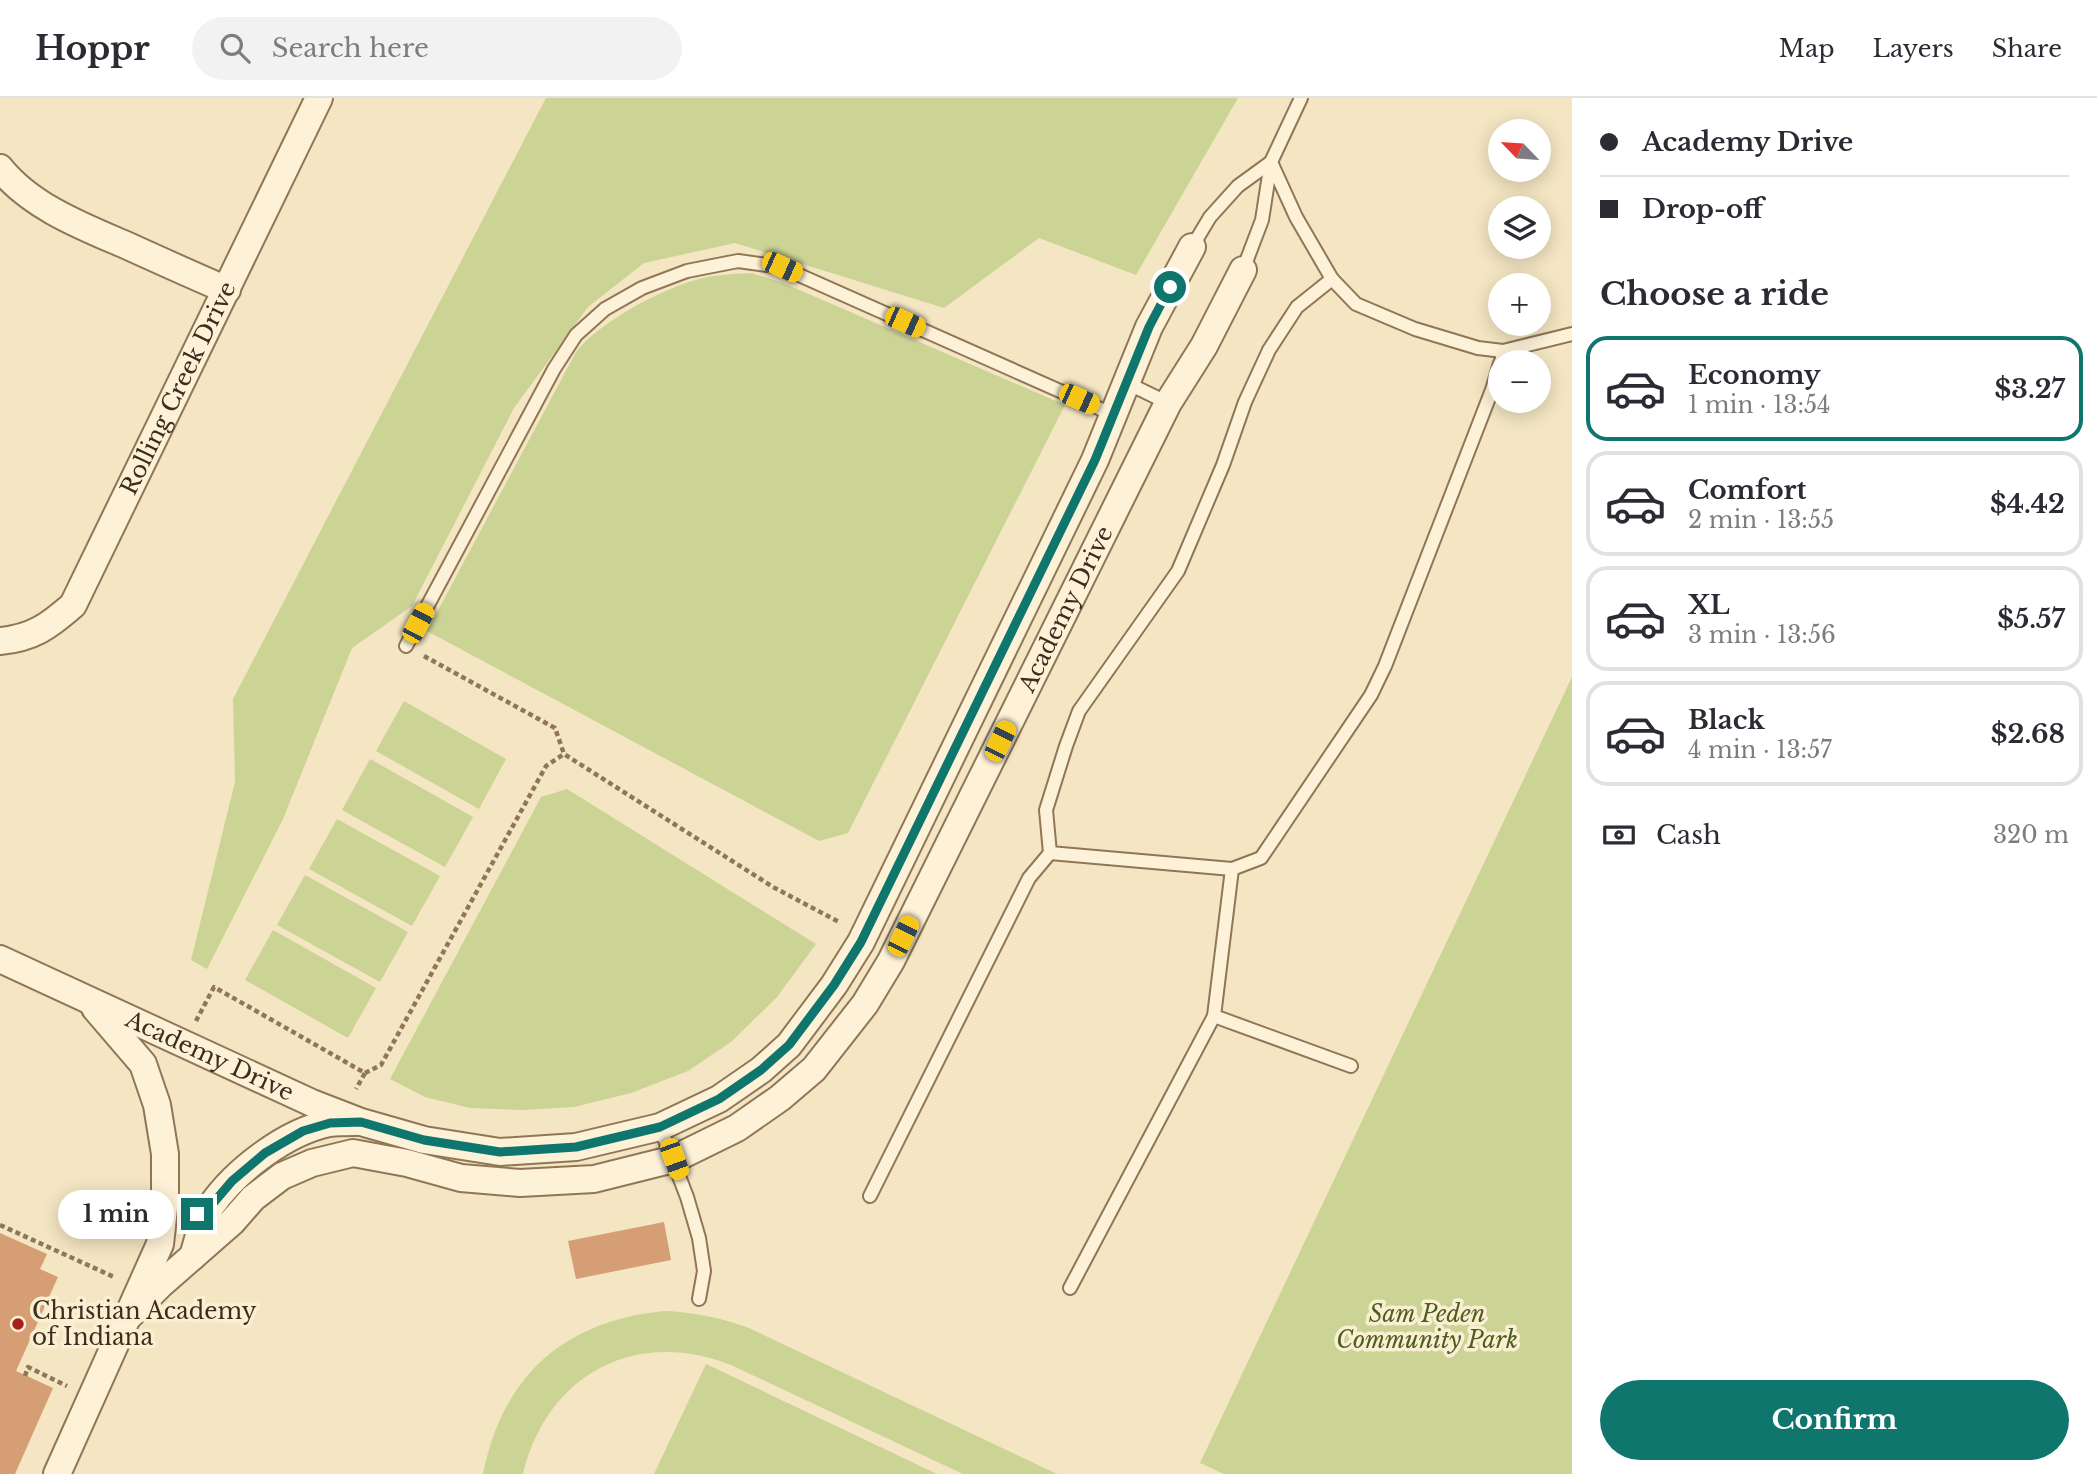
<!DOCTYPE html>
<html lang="en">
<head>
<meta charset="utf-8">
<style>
	:root { --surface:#fff; --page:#f2f2f3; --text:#2b2b33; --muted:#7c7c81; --line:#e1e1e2; --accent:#0f766e }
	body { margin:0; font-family:"Libre Baskerville",serif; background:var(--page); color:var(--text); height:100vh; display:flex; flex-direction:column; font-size:26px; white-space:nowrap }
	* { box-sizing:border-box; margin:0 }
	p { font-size:23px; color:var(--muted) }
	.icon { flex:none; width:38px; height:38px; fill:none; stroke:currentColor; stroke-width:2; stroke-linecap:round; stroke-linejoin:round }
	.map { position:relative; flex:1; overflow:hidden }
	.drawer { display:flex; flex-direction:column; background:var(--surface); width:525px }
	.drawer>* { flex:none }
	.top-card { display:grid; align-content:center; height:154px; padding:0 28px; background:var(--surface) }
	.needle { width:46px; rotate:295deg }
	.fabs { position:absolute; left:1488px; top:21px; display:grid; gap:14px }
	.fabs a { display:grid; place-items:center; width:63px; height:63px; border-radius:50%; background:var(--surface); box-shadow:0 4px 18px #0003; font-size:35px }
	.end { position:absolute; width:32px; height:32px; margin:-16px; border:9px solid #0f766e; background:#fff; box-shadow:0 0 0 4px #fff }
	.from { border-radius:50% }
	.bubble { position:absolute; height:49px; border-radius:24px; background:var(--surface); box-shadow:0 4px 18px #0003; font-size:23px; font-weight:700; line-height:49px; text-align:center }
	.car { position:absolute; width:21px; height:42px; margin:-21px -10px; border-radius:9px; box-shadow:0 0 5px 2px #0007; background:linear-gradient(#f5c518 24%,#345 0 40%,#f5c518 0 76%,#345 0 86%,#f5c518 0) }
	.top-card b { display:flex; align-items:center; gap:24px; height:66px; font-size:26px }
	.top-card b+b { border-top:2px solid var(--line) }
	.top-card i { width:18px; height:18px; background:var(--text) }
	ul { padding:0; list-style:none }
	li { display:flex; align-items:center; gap:21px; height:105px; margin:0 14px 10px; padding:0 14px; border:4px solid var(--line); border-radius:21px }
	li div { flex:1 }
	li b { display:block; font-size:26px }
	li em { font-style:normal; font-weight:700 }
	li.on { border-color:var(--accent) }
	li>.icon { width:63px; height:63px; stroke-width:1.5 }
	h2 { padding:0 28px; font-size:32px; line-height:84px }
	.pay { display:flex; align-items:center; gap:18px; height:77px; padding:0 28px; font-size:26px }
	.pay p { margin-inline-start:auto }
	.action { display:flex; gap:14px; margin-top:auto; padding:14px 28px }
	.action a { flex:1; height:80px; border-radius:42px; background:var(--accent); color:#fff; font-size:28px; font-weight:700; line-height:80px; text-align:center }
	header { display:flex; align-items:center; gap:42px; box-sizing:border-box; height:98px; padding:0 35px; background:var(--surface); border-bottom:2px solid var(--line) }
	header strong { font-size:33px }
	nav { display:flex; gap:38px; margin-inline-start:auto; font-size:24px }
	.search { width:490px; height:63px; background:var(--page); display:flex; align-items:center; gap:18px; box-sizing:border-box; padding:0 24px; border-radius:38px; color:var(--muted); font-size:26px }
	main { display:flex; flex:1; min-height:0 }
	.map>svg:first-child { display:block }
</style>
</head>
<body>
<header>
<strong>Hoppr</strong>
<div class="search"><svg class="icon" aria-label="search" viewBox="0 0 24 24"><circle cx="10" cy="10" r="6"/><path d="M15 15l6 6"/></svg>Search here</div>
<nav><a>Map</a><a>Layers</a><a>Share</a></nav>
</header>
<main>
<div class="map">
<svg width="1572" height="1376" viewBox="0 0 1572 1376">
	<rect width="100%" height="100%" fill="#f4e6c2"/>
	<g fill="#cbd395">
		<path d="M546,0H1238L1136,177L1039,140L944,210L735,145L644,165L588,209L514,310L412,508L352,550L283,721L207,871L191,862L235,684L233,601Z"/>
		<path d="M751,175L781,184L1065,307L848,735L819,743L427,533L576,254C599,225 656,194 692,183C711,177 731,176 751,175Z"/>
		<path d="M1572,579V1376H1224L1200,1365Z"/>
		<path d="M404,603L506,661L479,711L376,653Z"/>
		<path d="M370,661L473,719L445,769L342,712Z"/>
		<path d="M567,691L816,846L777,899L731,944L688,973L631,995L574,1009L522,1012L470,1010L425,999L390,981L541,699Z"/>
		<path d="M337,721L440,778L412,828L309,771Z"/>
		<path d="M305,777L408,834L380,884L277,827Z"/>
		<path d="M273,832L376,890L348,940L245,882Z"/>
		<path d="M664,1213C695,1214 721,1220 749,1230L1057,1376H963L731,1267C636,1229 547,1276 523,1376H483C503,1277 564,1223 664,1213Z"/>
		<path d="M706,1266L937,1376H654Z"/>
	</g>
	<g fill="#d69e74">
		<path d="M664,1124L671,1162L576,1181L568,1143Z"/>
		<path d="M0,1135L47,1156L40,1171L58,1179L16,1273L53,1290L15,1376H0Z"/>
	</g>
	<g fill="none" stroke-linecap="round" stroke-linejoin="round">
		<defs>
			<g id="lane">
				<path d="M1271,64L1296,119L1332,181L1297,209L1269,252L1245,304L1223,367L1178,473L1079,613L1066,648L1046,712L1050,755L1232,771L1261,760L1371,597L1385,568L1492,292L1500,265"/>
				<path d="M1192,149L1210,119L1238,88L1271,64"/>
				<path d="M1243,172L1262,122L1271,64L1301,0"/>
				<path d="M1332,181L1356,206L1415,231L1478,250L1503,253"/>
				<path d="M1502,259L1503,253L1572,236"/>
				<path d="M1127,285L1168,305"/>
				<path d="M406,548L554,271L576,237L605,211L642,190L687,173L738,163L781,169L1114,317"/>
				<path d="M1214,918L1351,968"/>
				<path d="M660,1029L687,1099L699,1140L704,1173L699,1201"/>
				<path d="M870,1098L1029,780L1050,755"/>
				<path d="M1070,1190L1214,918L1232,771"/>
			</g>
			<g id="street">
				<path d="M0,70C31,109 84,129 128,148C161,163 194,178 227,192"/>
				<path id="s1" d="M0,543C33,540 49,528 73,507L319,0"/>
				<path id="s2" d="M0,861L312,1005L361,1024L424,1042L500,1054L576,1049L660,1029L719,1001L761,972L789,947L834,887L861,844L1095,362L1149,229L1192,149"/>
				<path d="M193,1158C198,1143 202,1121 211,1108C236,1072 286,1034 329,1025C338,1024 347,1024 356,1024"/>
				<path id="s3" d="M128,1219L160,1187L232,1124L253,1100L282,1078L312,1065L353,1055L407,1065L461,1080L520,1085L594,1081L674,1061L737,1030L780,1000L814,971L865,906L891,863L1168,305L1204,248L1243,172"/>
				<path d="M57,1376L160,1146L165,1101V1056L157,1007L143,966L95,910"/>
			</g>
		</defs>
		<use href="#lane" stroke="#907657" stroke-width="16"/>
		<use href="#street" stroke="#907657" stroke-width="30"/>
		<g stroke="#907657" stroke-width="4.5" stroke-dasharray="5 3.5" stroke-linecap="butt">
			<path d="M424,558L555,630L564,656L773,789L839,824"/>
			<path d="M196,923L214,889L365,975L356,991"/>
			<path d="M365,975L381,967L546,668L564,656"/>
			<path d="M0,1127L114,1179"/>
			<path d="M25,1278L28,1269L67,1288"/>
		</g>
		<use href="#lane" stroke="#fdf2d7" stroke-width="12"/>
		<use href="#street" stroke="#fdf2d7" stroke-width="26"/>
	</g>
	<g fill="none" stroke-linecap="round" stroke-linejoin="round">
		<path stroke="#0f766e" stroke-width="9" d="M197,1116L209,1110L232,1083L265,1055L303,1033L330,1025L361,1024L424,1042L500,1054L576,1049L660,1029L719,1001L761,972L789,947L834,887L861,844L1095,362L1149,229L1170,189"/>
	</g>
	<circle fill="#a7201f" stroke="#faefd3" stroke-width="2.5" cx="18" cy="1226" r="7"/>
	<g text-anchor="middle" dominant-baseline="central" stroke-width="7" stroke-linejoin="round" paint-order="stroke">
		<g font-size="23" fill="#3e2d1d" stroke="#faefd3">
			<text stroke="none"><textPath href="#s1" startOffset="324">Rolling Creek Drive</textPath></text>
			<text stroke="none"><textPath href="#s3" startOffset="1304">Academy Drive</textPath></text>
			<text stroke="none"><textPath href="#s2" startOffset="231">Academy Drive</textPath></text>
		</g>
		<g font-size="23" fill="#3e2d1d" stroke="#faefd3" text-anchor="start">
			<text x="32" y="1213">Christian Academy<tspan x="32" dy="26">of Indiana</tspan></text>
		</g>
		<g font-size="23" font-style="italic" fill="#4d5e20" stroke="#faefd3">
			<text x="1427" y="1216">Sam Peden<tspan x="1427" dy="26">Community Park</tspan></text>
		</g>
	</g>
</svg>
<div class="fabs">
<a><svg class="needle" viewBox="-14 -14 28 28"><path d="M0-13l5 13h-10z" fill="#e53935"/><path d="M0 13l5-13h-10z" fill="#7c7c81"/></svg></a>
<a><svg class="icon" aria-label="layers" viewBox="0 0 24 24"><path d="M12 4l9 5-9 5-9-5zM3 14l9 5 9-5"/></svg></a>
<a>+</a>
<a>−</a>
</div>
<i class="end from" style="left:1170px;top:189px"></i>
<i class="end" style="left:197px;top:1116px"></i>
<div class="bubble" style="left:58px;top:1092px;width:116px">1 min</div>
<i class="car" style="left:782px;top:169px;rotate:114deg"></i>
<i class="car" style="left:905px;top:224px;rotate:114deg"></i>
<i class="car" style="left:1079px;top:301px;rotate:114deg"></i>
<i class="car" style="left:418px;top:525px;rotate:28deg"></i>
<i class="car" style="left:1000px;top:643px;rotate:26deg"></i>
<i class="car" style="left:903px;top:838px;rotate:26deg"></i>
<i class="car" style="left:674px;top:1061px;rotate:160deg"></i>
</div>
<section class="drawer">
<div class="top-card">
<b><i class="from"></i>Academy Drive</b>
<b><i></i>Drop-off</b>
</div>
<h2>Choose a ride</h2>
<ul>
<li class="on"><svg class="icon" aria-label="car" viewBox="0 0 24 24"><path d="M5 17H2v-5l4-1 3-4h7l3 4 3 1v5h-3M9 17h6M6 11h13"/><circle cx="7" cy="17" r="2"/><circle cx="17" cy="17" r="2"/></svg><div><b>Economy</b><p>1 min · 13:54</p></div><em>$3.27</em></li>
<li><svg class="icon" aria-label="car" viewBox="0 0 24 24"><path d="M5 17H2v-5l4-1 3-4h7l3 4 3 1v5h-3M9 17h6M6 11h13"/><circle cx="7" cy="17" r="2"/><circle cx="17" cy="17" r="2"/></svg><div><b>Comfort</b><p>2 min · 13:55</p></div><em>$4.42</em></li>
<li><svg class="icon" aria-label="car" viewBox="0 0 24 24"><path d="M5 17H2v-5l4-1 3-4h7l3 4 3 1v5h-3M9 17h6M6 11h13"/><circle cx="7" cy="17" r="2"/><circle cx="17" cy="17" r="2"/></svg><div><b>XL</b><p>3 min · 13:56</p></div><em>$5.57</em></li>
<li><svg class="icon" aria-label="car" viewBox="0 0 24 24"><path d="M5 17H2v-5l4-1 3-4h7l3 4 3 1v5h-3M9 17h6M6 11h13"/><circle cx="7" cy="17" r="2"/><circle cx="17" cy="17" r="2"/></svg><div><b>Black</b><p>4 min · 13:57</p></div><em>$2.68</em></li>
</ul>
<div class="pay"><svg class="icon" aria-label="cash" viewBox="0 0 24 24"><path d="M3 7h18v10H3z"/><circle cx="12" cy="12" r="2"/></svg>Cash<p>320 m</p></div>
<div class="action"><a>Confirm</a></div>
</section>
</main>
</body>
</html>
